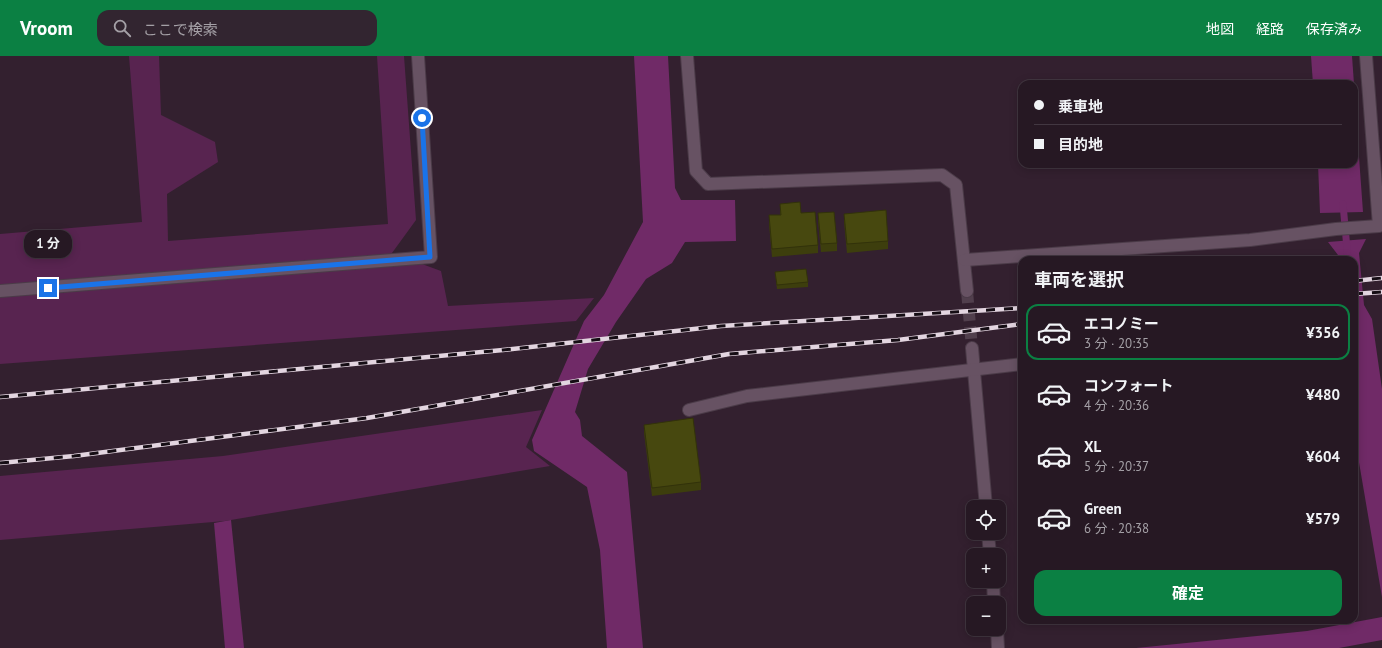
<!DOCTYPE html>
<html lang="ja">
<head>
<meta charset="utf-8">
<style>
	:root { --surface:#261823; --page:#322530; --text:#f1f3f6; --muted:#a4a0a6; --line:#423741; --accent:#0b8043 }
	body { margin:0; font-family:"PT Sans","Noto Sans JP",sans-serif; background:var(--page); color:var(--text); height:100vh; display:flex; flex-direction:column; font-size:15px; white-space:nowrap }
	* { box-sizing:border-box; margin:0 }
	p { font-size:13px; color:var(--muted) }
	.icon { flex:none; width:22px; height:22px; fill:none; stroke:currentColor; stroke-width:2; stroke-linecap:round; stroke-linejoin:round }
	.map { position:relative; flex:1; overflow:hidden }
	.details { position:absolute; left:1018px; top:200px; width:340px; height:368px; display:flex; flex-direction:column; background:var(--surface); border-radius:12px; box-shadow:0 2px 10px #0003,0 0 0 1px var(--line) }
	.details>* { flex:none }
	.banner { position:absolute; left:1018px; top:24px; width:340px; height:88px; border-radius:12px; box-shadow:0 2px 10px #0003,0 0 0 1px var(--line); display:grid; align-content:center; height:88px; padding:0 16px; background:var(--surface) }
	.fabs { position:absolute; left:966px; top:444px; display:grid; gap:8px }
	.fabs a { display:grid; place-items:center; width:40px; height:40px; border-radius:8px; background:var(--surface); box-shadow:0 2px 10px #0003,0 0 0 1px var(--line); font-size:20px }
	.end { position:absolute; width:18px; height:18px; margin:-9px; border:5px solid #1a73e8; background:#fff; box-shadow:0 0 0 2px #fff }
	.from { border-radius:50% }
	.bubble { position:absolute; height:28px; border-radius:12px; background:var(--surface); box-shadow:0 2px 10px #0003,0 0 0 1px var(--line); font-size:13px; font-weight:700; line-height:28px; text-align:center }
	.banner b { display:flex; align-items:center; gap:14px; height:38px; font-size:15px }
	.banner b+b { border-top:1px solid var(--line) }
	.banner i { width:10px; height:10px; background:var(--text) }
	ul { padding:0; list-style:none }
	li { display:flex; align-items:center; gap:12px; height:56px; margin:0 8px 6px; padding:0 8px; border:2px solid transparent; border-radius:12px }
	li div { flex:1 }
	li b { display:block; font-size:15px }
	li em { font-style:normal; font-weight:700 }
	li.selected { border-color:var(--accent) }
	li>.icon { width:36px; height:36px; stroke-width:1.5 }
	h2 { padding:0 16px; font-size:18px; line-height:48px }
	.button { display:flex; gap:8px; margin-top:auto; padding:8px 16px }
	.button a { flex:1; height:46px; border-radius:12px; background:var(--accent); color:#fff; font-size:16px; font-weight:700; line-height:46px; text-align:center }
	header { display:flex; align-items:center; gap:24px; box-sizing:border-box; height:56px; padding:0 20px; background:var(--accent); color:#fff }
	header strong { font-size:19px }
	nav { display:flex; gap:22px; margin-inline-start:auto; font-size:14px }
	.search { width:280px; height:36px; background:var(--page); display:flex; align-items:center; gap:10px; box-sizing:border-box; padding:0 14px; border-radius:12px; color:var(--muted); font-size:15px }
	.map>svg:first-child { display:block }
</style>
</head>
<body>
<header>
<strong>Vroom</strong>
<div class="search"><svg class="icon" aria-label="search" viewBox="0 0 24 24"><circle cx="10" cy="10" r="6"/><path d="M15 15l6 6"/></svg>ここで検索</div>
<nav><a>地図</a><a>経路</a><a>保存済み</a></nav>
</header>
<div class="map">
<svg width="1382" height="592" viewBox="0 0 1382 592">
	<rect width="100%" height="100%" fill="#33202f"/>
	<g fill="#582450">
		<path d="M129,0H159L161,59L215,86L218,106L167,138L168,185L388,168L377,0H404L416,164L392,197L441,215L448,250L594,242L576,265L0,308V178L142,166Z"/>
		<path d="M542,354L526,391L550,410L225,465L0,484V420L223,400Z"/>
	</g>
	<g fill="#702a67">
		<path d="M634,0H668L675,132L681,144H735L736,185L685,186L672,207L646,223L616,266L588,313L575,356L580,364L582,380L627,416L643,592H607L600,494L587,431L534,395L532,384L584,265L604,239L643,166Z"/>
		<path d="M1311,0H1352L1354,28H1313Z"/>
		<path d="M1354,32L1363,156L1320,157L1318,108H1354Z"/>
		<path d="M1366,183L1359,197L1364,249L1372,263L1382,333V541L1354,377V204H1339L1338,199L1328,186Z"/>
		<path d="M231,464L244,592H225L214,467Z"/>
		<path d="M1382,561V584L1339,592H1136L1307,575Z"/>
	</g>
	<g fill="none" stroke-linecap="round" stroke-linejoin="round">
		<path stroke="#702a67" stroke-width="7" d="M1343,148L1348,204"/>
		<path stroke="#513f4d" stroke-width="12" stroke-dasharray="12 6" stroke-linecap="butt" d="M967,235L972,292"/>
		<defs>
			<g id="minor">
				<path d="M687,0L696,115L708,128L942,119L956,129L967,235"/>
				<path d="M965,204L1250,184L1336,173L1379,170L1366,0"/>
				<path d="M0,235L431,201L418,0"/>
				<path d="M972,292L986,451"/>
				<path d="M689,354L747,340L1022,308"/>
				<path d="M988,477L990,499"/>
				<path d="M993,525L994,547"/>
				<path d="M997,573L998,592"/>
			</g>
		</defs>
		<use href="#minor" stroke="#4b3b48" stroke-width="14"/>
		<use href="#minor" stroke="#675263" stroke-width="12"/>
		<defs>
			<g id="rail">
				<path d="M1354,225L1382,222"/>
				<path d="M1354,238L1382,236"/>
				<path d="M0,341L503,294L721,270L1022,252"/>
				<path d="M0,407L74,400L367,362L729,298L898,284L1022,268"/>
			</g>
		</defs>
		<use href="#rail" stroke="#e3d5e0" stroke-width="4.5"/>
		<use href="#rail" stroke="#150d14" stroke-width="3" stroke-dasharray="9" stroke-linecap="butt"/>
	</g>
	<g fill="#3d3e0d">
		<path d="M780,148L801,157L818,189V197L772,201L769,168V159H780Z"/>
		<path d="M818,157L837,187V195L821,196L818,165Z"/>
		<path d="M844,158L888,185V193L847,197L844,166Z"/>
		<path d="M775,216L808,226V231L777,233Z"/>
		<path d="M644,369L701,426V434L652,440L644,377Z"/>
	</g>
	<g fill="#47480f" stroke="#32320a">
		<path d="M800,146L801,157L815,156L818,189L772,193L769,159H781L780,148Z"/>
		<path d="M886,154L888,185L847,188L844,158Z"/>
		<path d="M834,156L837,187L821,188L818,157Z"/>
		<path d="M806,213L808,226L777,229L775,216Z"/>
		<path d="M693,362L701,426L652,432L644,369Z"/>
	</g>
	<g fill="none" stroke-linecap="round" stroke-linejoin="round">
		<path stroke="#1a73e8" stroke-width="5" d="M48,232L430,201L422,62"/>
	</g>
</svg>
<div class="fabs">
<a><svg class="icon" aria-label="locate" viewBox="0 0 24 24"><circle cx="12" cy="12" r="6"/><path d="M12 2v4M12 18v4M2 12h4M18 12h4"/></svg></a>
<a>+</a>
<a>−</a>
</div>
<i class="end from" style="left:422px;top:62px"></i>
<i class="end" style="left:48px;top:232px"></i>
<div class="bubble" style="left:24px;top:174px;width:48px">1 分</div>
<div class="banner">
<b><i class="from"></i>乗車地</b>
<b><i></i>目的地</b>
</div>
<section class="details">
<h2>車両を選択</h2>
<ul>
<li class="selected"><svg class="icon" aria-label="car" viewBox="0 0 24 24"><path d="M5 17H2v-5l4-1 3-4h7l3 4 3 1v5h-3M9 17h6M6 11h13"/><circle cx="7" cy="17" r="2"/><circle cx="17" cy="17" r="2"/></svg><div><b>エコノミー</b><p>3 分 · 20:35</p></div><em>¥356</em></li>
<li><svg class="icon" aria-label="car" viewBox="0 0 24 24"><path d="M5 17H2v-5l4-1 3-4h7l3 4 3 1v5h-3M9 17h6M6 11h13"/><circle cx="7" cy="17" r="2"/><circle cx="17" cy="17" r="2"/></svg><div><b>コンフォート</b><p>4 分 · 20:36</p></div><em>¥480</em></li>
<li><svg class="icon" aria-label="car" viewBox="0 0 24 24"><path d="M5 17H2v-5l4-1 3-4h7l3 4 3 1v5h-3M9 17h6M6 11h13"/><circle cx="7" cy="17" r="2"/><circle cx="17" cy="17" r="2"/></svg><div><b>XL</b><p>5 分 · 20:37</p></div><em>¥604</em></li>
<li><svg class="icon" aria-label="car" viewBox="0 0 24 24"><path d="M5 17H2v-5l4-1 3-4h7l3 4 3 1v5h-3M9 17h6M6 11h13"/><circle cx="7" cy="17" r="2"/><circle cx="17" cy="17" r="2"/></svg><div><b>Green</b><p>6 分 · 20:38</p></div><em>¥579</em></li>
</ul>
<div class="button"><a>確定</a></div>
</section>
</div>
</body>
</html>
